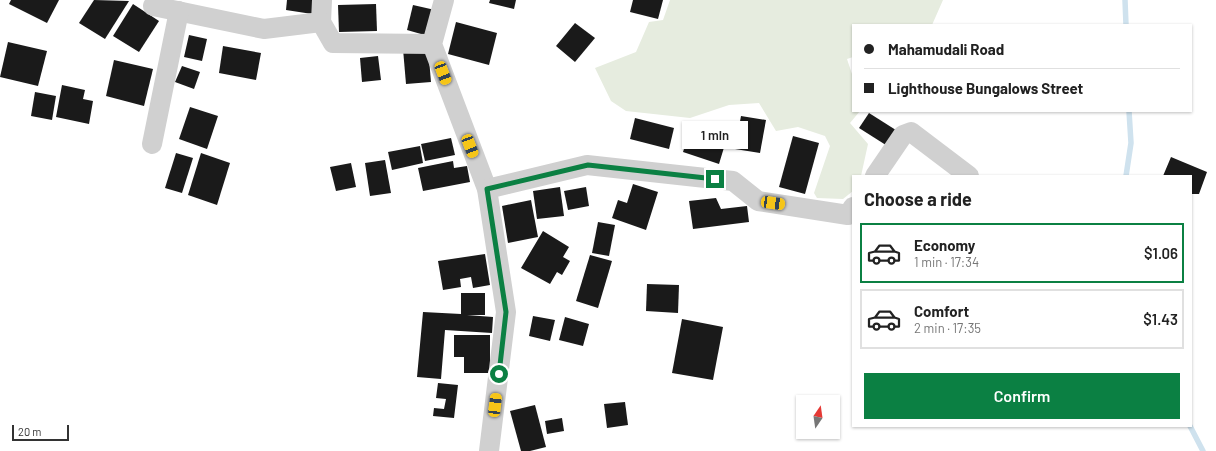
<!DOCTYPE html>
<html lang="en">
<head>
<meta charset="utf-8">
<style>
	:root { --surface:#fff; --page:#f6f6f6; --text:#222; --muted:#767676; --line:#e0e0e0; --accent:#0b8043 }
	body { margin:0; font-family:Barlow,sans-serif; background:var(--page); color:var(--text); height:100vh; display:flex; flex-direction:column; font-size:15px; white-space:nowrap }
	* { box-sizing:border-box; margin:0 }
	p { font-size:13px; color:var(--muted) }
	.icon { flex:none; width:22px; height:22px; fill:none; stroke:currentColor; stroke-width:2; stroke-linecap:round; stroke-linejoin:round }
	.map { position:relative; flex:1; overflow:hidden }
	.details { position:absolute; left:852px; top:175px; width:340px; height:252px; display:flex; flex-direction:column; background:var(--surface); border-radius:0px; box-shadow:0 1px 3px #0004 }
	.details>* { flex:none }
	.guide { position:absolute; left:852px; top:24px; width:340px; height:88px; border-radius:0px; box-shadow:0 1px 3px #0004; display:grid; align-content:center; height:88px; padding:0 12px; background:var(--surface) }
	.needle { width:26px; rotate:13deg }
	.fabs { position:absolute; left:796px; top:395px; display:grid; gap:8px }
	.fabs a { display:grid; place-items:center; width:44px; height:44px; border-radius:0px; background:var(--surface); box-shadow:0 1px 3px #0004; font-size:20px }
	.scale { position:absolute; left:12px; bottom:10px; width:57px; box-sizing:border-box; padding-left:4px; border:2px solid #333; border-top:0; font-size:11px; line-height:14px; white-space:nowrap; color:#333; -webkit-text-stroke:3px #fff; paint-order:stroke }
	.end { position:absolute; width:18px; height:18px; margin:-9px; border:5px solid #0b8043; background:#fff; box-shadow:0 0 0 2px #fff }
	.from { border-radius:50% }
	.bubble { position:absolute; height:28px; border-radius:0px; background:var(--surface); box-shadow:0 1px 3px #0004; font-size:13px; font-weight:600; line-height:28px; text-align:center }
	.car { position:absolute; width:12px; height:24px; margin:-12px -6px; border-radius:5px; box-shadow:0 0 3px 1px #0007; background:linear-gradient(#f5c518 24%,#345 0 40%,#f5c518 0 76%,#345 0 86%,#f5c518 0) }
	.guide b { display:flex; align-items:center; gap:14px; height:38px; font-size:15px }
	.guide b+b { border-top:1px solid var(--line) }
	.guide i { width:10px; height:10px; background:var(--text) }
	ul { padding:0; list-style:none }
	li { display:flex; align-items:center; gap:12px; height:60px; margin:0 8px 6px; padding:0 4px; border:2px solid var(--line); border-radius:0px }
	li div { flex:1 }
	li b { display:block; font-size:15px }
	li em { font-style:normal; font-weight:600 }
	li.active { border-color:var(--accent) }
	li>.icon { width:36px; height:36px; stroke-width:1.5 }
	h2 { padding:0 12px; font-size:18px; line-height:48px }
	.cta { display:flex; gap:8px; margin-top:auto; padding:8px 12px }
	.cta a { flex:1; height:46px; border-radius:0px; background:var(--accent); color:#fff; font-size:16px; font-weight:600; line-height:46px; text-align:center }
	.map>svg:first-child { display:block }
</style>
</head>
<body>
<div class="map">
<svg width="1216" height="451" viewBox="0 0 1216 451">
	<rect width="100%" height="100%" fill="#fff"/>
	<path fill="#e6ecdf" d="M670,0H943L932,25H853V57L847,59L853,77V111H860L850,123L868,144L861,176H853V191L843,199L817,198L814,193L830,146L825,136L798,127L776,131L759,103L729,105L690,118L626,111L611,101L595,68L636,52L649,22L663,20Z"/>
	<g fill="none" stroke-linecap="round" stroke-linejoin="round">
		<g stroke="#cfe2ee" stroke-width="5.5">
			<path d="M1125,0L1126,25"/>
			<path d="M1126,176L1131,143L1129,111"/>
			<path d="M1190,426L1203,451"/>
		</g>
	</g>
	<g fill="#1a1a1a">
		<path d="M11,0H59L47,23L9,4Z"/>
		<path d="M94,0L129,1L105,39L79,23Z"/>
		<path d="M287,0H314L312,14L286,10Z"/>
		<path d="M490,0H516L514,9L489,3Z"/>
		<path d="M633,0H663L658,19L630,12Z"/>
		<path d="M133,4L159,21L139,52L113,36Z"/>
		<path d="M376,4L377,31L339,32L338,5Z"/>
		<path d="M413,5L435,10L428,36L407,30Z"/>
		<path d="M456,22L497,33L489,65L448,54Z"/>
		<path d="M575,23L595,38L575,62L556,46Z"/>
		<path d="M189,35L207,39L202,61L184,57Z"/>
		<path d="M8,42L47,51L38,86L0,77Z"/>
		<path d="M223,46L261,53L256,80L219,73Z"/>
		<path d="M428,47L431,82L406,84L403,49Z"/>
		<path d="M378,56L381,80L362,82L360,58Z"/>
		<path d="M114,60L153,69L144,106L106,96Z"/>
		<path d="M182,66L200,72L194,89L175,82Z"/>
		<path d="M62,85L85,90L83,99L93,101L89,124L56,117Z"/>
		<path d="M35,92L56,96L52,120L31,116Z"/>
		<path d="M190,107L218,116L207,149L179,139Z"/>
		<path d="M869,113L899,132L889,147L859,128Z"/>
		<path d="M741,116L766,120L760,153L735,149Z"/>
		<path d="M635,118L674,128L669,149L630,139Z"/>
		<path d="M706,124L729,131L719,164L683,152L689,133L702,137Z"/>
		<path d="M793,136L819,143L805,194L779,187Z"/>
		<path d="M451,138L455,155L425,161L421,144Z"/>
		<path d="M420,146L423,163L392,170L388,152Z"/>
		<path d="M176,153L193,158L182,193L165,188Z"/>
		<path d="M201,153L230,163L217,205L188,195Z"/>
		<path d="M1171,157L1207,172L1199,194H1191V176H1163Z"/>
		<path d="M385,160L391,193L370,196L365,163Z"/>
		<path d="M453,161L454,168L467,166L470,182L423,191L418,168Z"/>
		<path d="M351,163L356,187L336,191L330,167Z"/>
		<path d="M633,184L658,192L646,230L612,218L618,200L627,203Z"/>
		<path d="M560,187L564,216L537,219L533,191Z"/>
		<path d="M586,187L589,206L568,210L564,191Z"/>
		<path d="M716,198L721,209L747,206L749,222L693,229L689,201Z"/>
		<path d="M531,200L538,237L508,243L502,206Z"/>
		<path d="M598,222L615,225L609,256L592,253Z"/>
		<path d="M543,231L569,247L563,257L570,261L562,275L557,272L550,284L521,268Z"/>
		<path d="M485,254L490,285L473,288L471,277L460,279L461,287L443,290L438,261Z"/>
		<path d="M590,255L612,261L598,308L576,301Z"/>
		<path d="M647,284L679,285L678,313L646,311Z"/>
		<path d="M461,293H485V315H467L493,317L492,333L445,330L441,379L417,377L423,312L461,314Z"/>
		<path d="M533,316L555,320L550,341L529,336Z"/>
		<path d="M565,317L589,324L583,346L559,340Z"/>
		<path d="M682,319L723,327L713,380L672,373Z"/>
		<path d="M454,335H490V373H464V357H454Z"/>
		<path d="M438,383L458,385L454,418L433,416L434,408L444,409L446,399L436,398Z"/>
		<path d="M625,402L628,425L607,428L604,404Z"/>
		<path d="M535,405L546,447L530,451H521L510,411Z"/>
		<path d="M562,418L564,431L547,434L545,421Z"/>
	</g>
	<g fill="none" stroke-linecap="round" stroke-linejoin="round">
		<g stroke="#d0d0d0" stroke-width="20">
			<path d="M322,0L321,22L333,43L432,44"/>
			<path d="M444,0L432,44L487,189L506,312L489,451"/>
			<path d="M153,6L264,29L321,22"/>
			<path d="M152,144L179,11"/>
			<path d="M875,176L903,135L911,132L969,176"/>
			<path d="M487,189L587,165L733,181L758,201L848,215L853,207"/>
		</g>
	</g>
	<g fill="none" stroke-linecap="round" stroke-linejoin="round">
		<path stroke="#0b8043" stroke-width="5" d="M499,374L506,312L487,189L588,165L715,179"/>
	</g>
</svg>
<div class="fabs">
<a><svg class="needle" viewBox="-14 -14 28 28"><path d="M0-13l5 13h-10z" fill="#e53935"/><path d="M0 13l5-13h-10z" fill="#767676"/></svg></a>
</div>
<div class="scale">20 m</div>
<i class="end from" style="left:499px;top:374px"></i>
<i class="end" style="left:715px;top:179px"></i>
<div class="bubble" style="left:682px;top:121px;width:66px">1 min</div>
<i class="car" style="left:443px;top:73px;rotate:159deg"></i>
<i class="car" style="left:470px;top:146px;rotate:159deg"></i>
<i class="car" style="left:773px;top:203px;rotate:98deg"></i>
<i class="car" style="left:495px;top:405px;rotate:7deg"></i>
<div class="guide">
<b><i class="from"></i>Mahamudali Road</b>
<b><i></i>Lighthouse Bungalows Street</b>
</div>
<section class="details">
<h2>Choose a ride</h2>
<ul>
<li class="active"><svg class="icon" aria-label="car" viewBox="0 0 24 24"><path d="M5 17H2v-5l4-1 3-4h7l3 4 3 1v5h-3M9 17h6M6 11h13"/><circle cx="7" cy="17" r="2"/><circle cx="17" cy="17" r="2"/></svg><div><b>Economy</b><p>1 min · 17:34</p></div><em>$1.06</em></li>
<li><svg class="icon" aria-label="car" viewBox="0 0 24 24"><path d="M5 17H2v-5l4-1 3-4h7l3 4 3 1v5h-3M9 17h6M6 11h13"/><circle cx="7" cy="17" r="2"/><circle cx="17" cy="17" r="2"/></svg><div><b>Comfort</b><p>2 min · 17:35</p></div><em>$1.43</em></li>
</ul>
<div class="cta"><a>Confirm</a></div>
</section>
</div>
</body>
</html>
